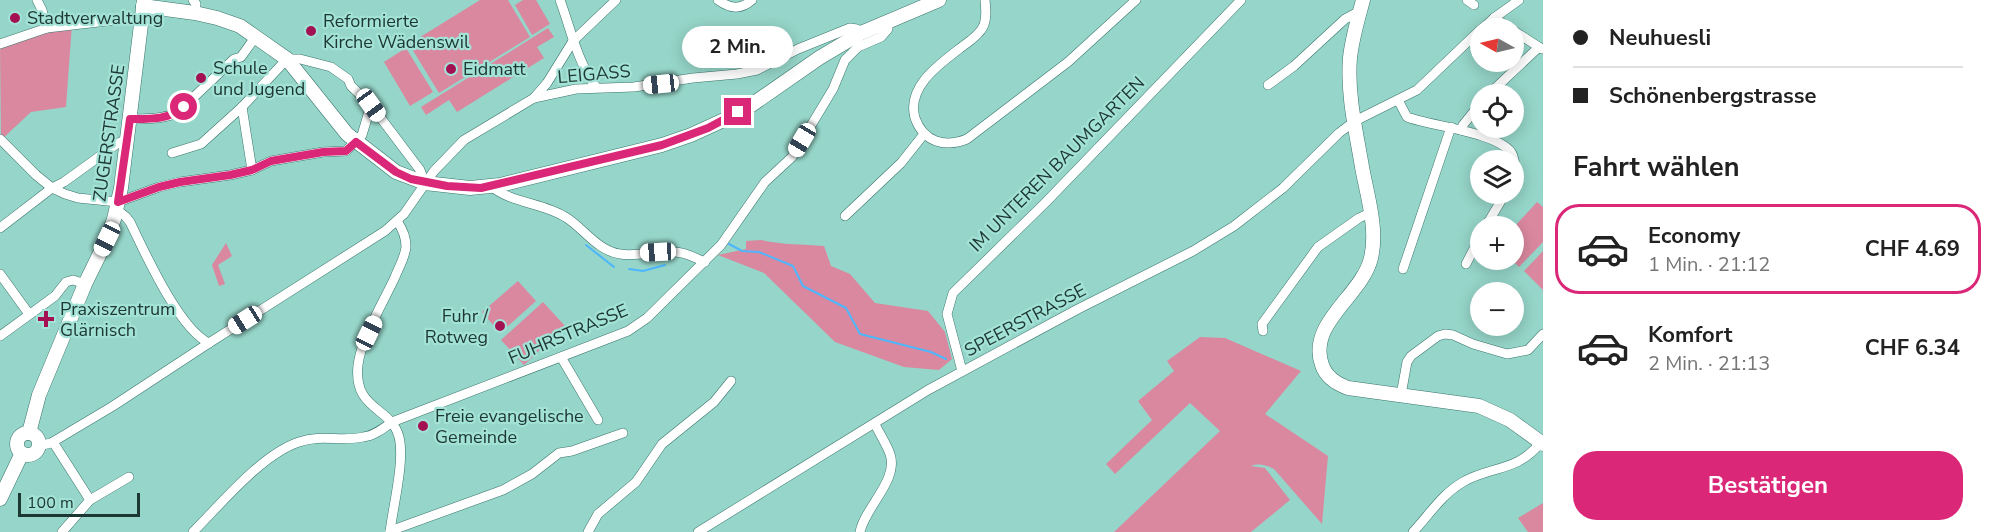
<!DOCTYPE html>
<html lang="de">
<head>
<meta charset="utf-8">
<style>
	:root { --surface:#fff; --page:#f2f2f2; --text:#222; --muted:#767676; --line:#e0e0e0; --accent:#db2777 }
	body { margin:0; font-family:"Nunito Sans",sans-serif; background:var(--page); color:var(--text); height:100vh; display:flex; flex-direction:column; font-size:22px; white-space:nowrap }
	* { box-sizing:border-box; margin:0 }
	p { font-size:20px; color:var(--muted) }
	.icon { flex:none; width:33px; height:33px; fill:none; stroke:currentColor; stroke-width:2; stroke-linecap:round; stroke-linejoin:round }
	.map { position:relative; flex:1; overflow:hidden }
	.details { display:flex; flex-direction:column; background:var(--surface); width:450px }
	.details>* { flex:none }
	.banner { display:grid; align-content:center; height:132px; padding:0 30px; background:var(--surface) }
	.needle { width:39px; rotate:278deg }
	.fabs { position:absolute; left:1470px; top:18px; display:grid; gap:12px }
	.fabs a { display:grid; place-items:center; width:54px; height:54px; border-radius:50%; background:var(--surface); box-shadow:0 3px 15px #0003; font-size:30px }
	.scale { position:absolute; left:18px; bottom:15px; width:122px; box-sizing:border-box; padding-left:6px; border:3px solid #1d3732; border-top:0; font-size:16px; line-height:21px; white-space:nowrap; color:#1d3732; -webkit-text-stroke:4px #a3e2d6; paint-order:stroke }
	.end { position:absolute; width:27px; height:27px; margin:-14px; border:8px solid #db2777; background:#fff; box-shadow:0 0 0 3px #fff }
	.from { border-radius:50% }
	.bubble { position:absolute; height:42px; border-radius:21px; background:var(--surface); box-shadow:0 3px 15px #0003; font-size:20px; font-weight:700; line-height:42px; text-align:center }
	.car { position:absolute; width:18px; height:36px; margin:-18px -9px; border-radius:8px; box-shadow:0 0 4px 2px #0007; background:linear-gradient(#fff 24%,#345 0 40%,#fff 0 76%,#345 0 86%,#fff 0) }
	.banner b { display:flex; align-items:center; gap:21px; height:57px; font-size:22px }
	.banner b+b { border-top:2px solid var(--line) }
	.banner i { width:15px; height:15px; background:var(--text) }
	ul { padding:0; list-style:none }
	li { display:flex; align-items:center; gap:18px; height:90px; margin:0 12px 9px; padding:0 18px; border:3px solid transparent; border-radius:24px }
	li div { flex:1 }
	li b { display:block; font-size:22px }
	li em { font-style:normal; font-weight:700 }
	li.on { border-color:var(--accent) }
	li>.icon { width:54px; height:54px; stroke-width:1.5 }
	h2 { padding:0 30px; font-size:27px; line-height:72px }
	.button { display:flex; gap:12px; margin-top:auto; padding:12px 30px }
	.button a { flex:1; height:69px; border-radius:24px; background:var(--accent); color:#fff; font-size:24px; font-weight:700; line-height:69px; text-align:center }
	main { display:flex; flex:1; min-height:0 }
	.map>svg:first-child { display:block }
</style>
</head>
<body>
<main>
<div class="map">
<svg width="1543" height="532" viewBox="0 0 1543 532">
	<rect width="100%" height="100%" fill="#96d5c9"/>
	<g fill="#da889f">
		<path d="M480,0H508L530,37L439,93L409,44Z"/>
		<path d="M523,0H536L550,24L532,35L515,5Z"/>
		<path d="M72,24L66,107L31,112L1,140L0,44Z"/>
		<path d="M548,28L554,37L537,47L544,58L457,112L449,100L426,115L421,107Z"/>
		<path d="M406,48L433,92L410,106L384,62Z"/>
		<path d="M1537,202L1543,207V242L1519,267L1512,260H1514V227Z"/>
		<path d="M761,240C782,245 803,244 824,246L831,266L850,274L875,303L928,311L945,332L952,359L939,370L904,367L835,342L764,273L718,255L746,249V241Z"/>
		<path d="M226,243L232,256L218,265L225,284L219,286L212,265Z"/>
		<path d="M1543,251V290L1524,271Z"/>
		<path d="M518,281L536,301L500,333L482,312Z"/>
		<path d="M543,302L565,326L524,365L501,340Z"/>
		<path d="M1200,337L1225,338L1301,371L1265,414L1328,456L1322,524L1274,469C1266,465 1259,463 1251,466L1265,468L1290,500L1251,532H1114L1220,431L1190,403L1115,474L1106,464L1152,420L1138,401L1174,371L1167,361Z"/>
		<path d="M1543,503V532H1528L1518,518Z"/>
	</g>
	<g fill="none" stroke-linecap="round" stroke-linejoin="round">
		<g stroke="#4db6fd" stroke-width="2">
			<path d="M729,244L742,251L759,252L793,266L803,286L846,308L860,334L931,352L946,359"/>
			<path d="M586,245L614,267"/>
			<path d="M629,269L643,271L665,265"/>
		</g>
		<defs>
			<g id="street">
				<path d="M37,0L42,10L47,28"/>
				<path d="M193,0L196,4L195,13"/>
				<path d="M560,0C571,30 577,61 596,87"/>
				<path d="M718,0C730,9 741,10 752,0"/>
				<path d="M985,0C986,9 987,19 983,27C979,35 970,41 963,46C941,63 906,86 915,118C919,129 925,137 936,141C947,145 957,143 967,139L1068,62L1136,0"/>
				<path d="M1467,0L1474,5"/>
				<path d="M1494,18L1510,28"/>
				<path d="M1483,28L1494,18L1519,0"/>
				<path d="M1514,31L1542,49"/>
				<path d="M0,44L47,28L141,17"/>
				<path d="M1268,85L1294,66L1345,19L1360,11"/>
				<path d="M1489,94L1539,47"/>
				<path d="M534,98L576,89L634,87L693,78L737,74L757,70L798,49L850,28L857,29L861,33"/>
				<path d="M1398,100L1407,117C1431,126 1495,132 1511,152C1516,159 1515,168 1514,175"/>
				<path d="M242,107L252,170"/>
				<path d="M130,119C147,119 162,119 177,113L234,59L241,57L256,36"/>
				<path d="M1461,130L1463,125L1480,104"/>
				<path d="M0,139L36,175L52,188L65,194L78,198L118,202L159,187L180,182L230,175L252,170L271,161L323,152L346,151L362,135L371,105"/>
				<path d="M172,153L201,144L242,107L287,59H300L331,67L348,79L351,86L371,105L420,170L425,183"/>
				<path d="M491,186C510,203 545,203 567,218C584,229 598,251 620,254C638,257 657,250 675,252C685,252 695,258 705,262"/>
				<path d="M117,210L125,216L130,222C145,253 179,329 209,343"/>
				<path d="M845,216L901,163L924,134"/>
				<path d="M1486,226L1505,194"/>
				<path d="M0,228L52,188L64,182L118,143L127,139"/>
				<path d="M1466,264L1480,237"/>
				<path d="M1403,269L1451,127"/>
				<path d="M0,274L29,314"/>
				<path d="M1263,331L1262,324L1318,247L1359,218L1370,213"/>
				<path d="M0,336L55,296L66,282L73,280L85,284"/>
				<path d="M561,357L598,420"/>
				<path d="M962,371L947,314L953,293L1046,202L1241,0"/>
				<path d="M1401,395L1407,362L1411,356L1438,336L1445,334L1453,335L1473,344L1507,354L1528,350L1543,334"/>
				<path d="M53,442L90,500"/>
				<path d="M38,446L51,443L113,406L209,343L385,231L404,214L434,171L464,140L534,98L547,83L573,41L616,0"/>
				<path d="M390,531L503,490L532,474L559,453L572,451L623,433"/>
				<path d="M62,532L90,500L129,477"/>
				<path d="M193,532C221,504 262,454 299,442C321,434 342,442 363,437C374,436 384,428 392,422L628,331L647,318L721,245L765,182L792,157L833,89L845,60L858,47L881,37L888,29L887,21"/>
				<path d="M390,532C393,506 405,461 399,437C391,406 353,411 358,365C361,339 384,301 395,277C399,267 405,257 406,247C406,237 402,228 397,221"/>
				<path d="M588,532L598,514L636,482L662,444L714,402L731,381"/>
				<path d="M698,532L928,390L1078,309L1193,251L1234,226L1283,188L1339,133L1355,121L1417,90L1480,30"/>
				<path d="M860,532C865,507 899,480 890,454C886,443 879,433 875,424"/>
				<path d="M1413,532C1429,515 1442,494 1463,482C1490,466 1518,472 1541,442"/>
			</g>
			<g id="secondary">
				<path d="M1363,0C1358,19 1352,38 1350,58C1347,94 1356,131 1362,167C1367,195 1378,229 1371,258C1362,296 1307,323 1322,365C1326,377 1337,384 1348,388L1479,406L1510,420L1543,444"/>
				<path d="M143,6L195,13L217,18L240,26L287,59L347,134L396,172L425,183L470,188L500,185L662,145L691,135L726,119L750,106L819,58L861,33L939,0"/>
				<path d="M29,433L39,395L85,284L107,239L114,219L121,188L144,0"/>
				<circle cx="28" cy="444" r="11"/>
				<path d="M0,499L22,453"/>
			</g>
		</defs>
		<use href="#street" stroke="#39766c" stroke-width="10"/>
		<use href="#secondary" stroke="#39766c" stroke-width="15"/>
		<use href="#street" stroke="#fff" stroke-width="9"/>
		<use href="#secondary" stroke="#fff" stroke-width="14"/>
	</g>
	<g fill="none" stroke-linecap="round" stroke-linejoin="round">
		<path stroke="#db2777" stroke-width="8" d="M184,107C169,120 149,119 130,119L118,202L159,187L180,182L230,175L252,170L271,161L323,152L346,151L356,142L396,172L411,179L447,186L481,188L662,145L708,128L738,112"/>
	</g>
	<g fill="#a31153" stroke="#a3e2d6" stroke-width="2">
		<circle cx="15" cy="18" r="6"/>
		<circle cx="311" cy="31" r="6"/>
		<circle cx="451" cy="69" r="6"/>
		<circle cx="201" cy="78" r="6"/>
		<path d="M43 310h6v6h6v6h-6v6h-6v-6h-6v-6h6z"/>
		<circle cx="500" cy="326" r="6"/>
		<circle cx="423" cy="426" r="6"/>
	</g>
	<g text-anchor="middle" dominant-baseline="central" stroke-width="4.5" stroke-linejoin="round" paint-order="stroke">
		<g font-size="18" fill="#1d3732" stroke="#a3e2d6" text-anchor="start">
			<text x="27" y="18">Stadtverwaltung</text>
			<text x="323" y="21">Reformierte<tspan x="323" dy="21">Kirche Wädenswil</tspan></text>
			<text x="213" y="68">Schule<tspan x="213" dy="21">und Jugend</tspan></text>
			<text x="463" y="69">Eidmatt</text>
			<text x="60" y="309">Praxiszentrum<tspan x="60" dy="21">Glärnisch</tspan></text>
			<text x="488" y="316" text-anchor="end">Fuhr /<tspan x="488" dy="21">Rotweg</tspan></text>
			<text x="435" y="416">Freie evangelische<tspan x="435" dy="21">Gemeinde</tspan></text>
		</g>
		<g font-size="18" fill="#1d3732" stroke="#a3e2d6">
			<text transform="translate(594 74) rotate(-5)">LEIGASS</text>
			<text transform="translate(109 133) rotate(-82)">ZUGERSTRASSE</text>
			<text transform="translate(1057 164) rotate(-45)">IM UNTEREN BAUMGARTEN</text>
			<text transform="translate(1025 320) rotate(-28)">SPEERSTRASSE</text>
			<text transform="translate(568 334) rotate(-23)">FUHRSTRASSE</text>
		</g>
	</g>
</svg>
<div class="fabs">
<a><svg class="needle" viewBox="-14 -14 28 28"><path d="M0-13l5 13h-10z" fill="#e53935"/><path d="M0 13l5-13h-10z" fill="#767676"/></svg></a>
<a><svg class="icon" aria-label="locate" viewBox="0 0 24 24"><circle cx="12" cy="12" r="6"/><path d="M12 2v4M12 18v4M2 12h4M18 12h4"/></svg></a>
<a><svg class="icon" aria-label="layers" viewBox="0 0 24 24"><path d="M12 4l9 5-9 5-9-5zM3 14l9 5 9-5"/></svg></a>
<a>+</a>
<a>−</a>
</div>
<div class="scale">100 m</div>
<i class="end from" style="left:184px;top:107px"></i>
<i class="end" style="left:738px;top:112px"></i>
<div class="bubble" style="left:682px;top:26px;width:111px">2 Min.</div>
<i class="car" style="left:661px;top:84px;rotate:264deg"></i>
<i class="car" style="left:371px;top:105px;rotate:144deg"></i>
<i class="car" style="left:802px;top:140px;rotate:211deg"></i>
<i class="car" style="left:107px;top:239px;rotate:206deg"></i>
<i class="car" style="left:658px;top:252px;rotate:267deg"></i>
<i class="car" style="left:245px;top:320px;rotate:238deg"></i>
<i class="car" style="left:369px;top:333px;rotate:26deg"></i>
</div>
<section class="details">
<div class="banner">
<b><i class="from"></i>Neuhuesli</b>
<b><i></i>Schönenbergstrasse</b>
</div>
<h2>Fahrt wählen</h2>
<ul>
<li class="on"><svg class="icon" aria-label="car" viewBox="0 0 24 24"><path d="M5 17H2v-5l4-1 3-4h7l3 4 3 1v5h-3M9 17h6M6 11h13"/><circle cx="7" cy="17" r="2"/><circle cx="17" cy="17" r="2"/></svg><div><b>Economy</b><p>1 Min. · 21:12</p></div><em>CHF 4.69</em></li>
<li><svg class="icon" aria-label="car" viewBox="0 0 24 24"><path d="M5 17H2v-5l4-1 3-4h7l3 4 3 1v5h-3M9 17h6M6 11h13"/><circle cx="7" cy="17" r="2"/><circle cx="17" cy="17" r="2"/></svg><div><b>Komfort</b><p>2 Min. · 21:13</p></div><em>CHF 6.34</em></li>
</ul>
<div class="button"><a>Bestätigen</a></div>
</section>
</main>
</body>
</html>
